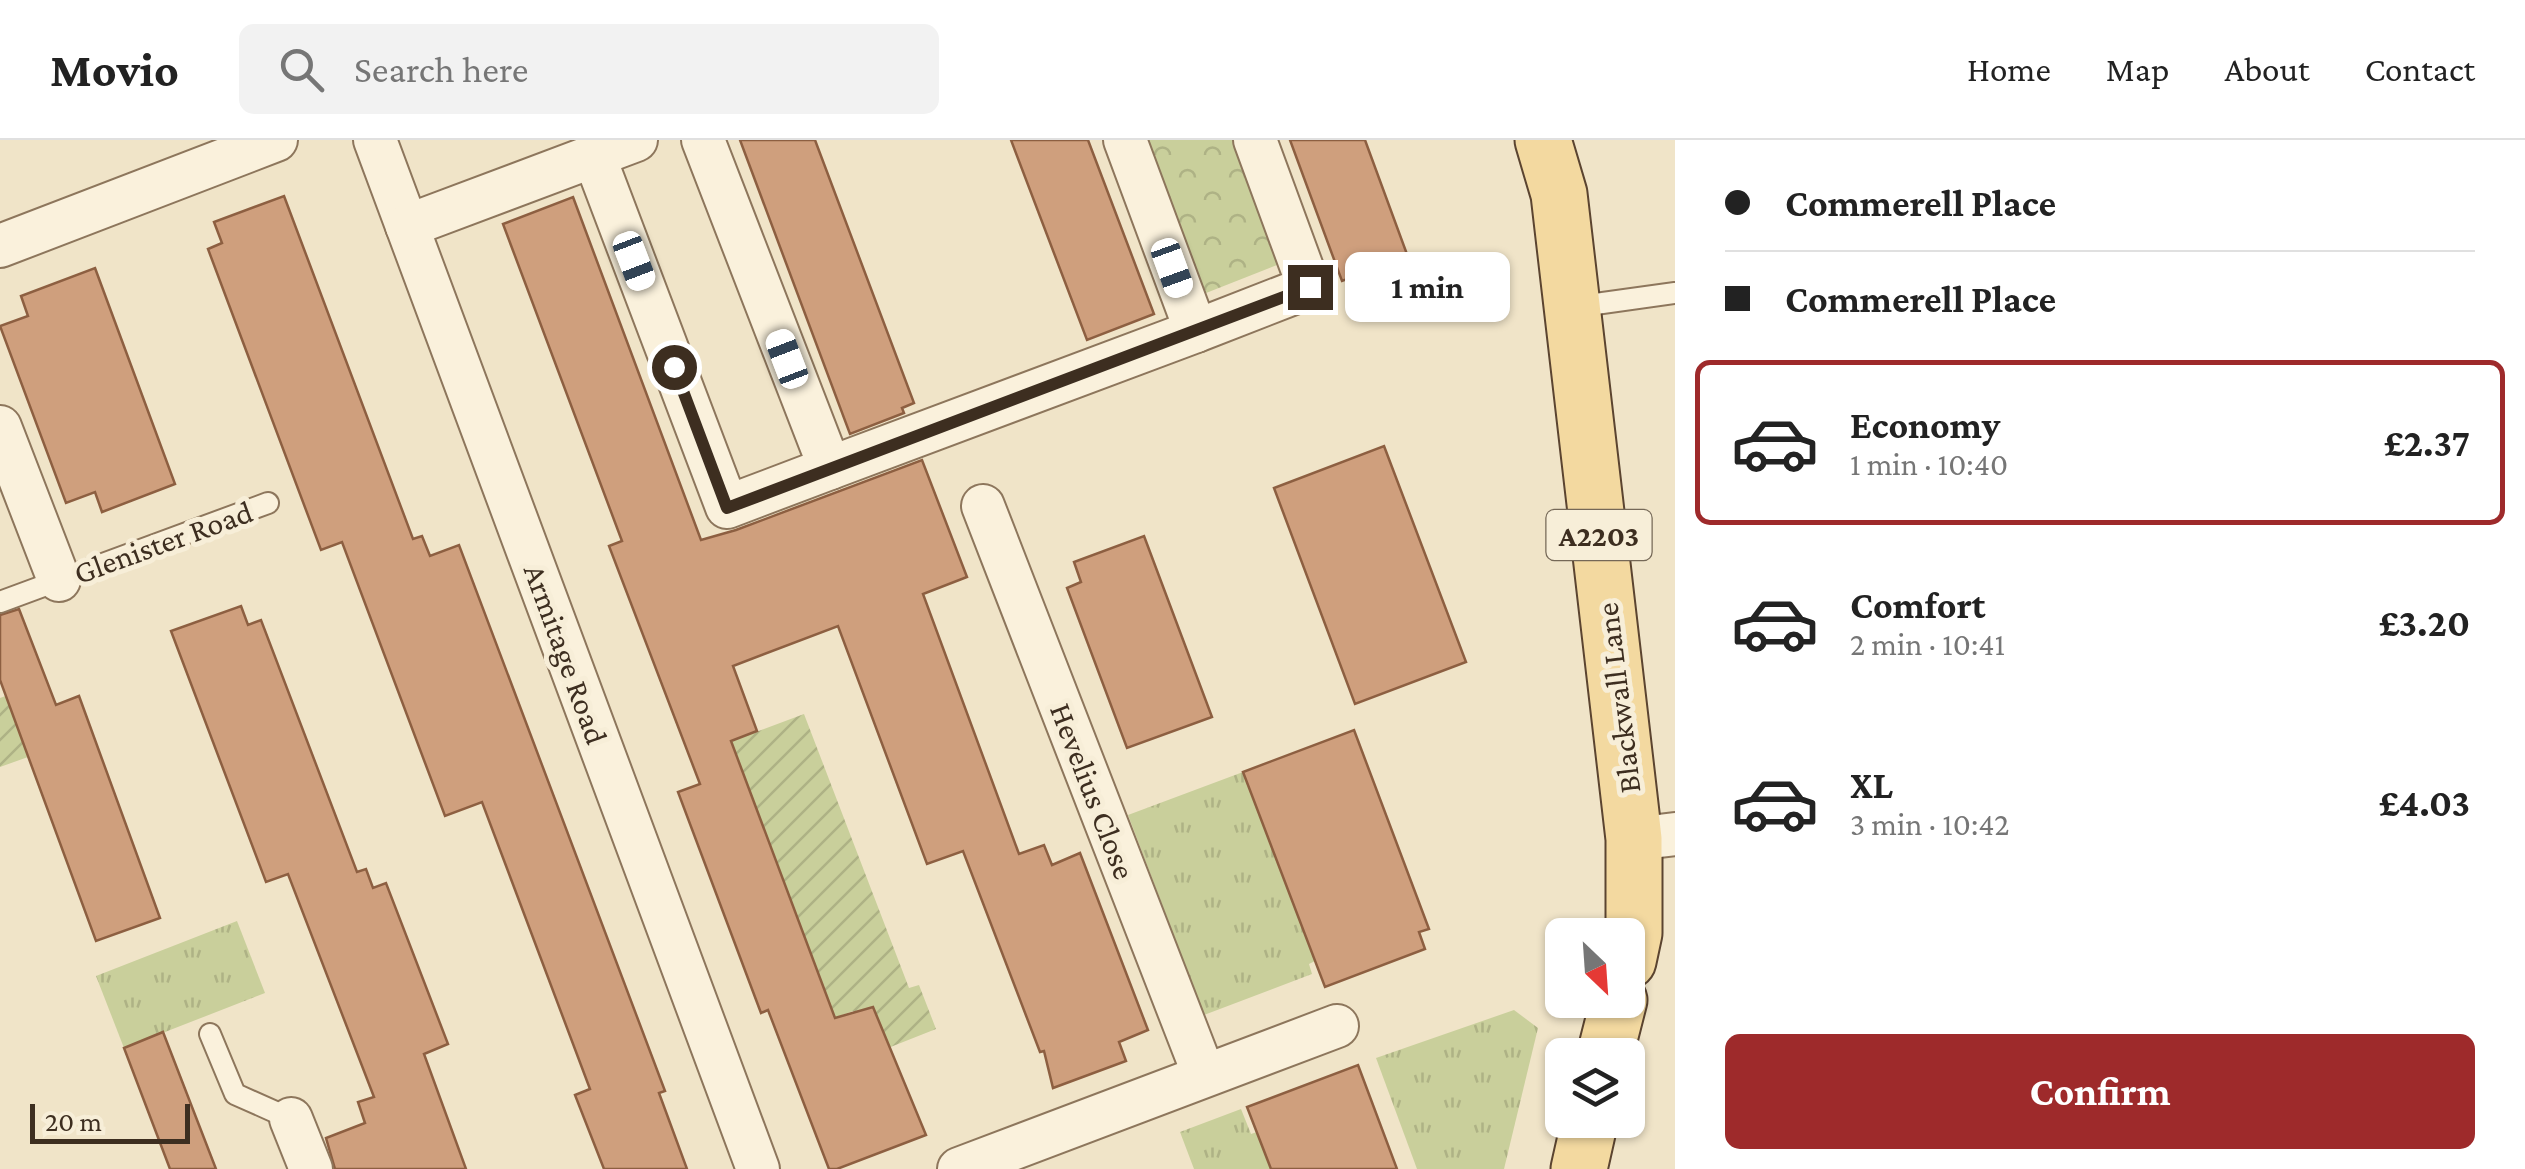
<!DOCTYPE html>
<html lang="en">
<head>
<meta charset="utf-8">
<style>
	:root { --surface:#fff; --page:#f2f2f2; --text:#222; --muted:#767676; --line:#e0e0e0; --accent:#9e2a2b }
	body { margin:0; font-family:"Crimson Pro",serif; background:var(--page); color:var(--text); height:100vh; display:flex; flex-direction:column; font-size:38px; white-space:nowrap }
	* { box-sizing:border-box; margin:0 }
	p { font-size:32px; color:var(--muted) }
	.icon { flex:none; width:55px; height:55px; fill:none; stroke:currentColor; stroke-width:2; stroke-linecap:round; stroke-linejoin:round }
	.map { position:relative; flex:1; overflow:hidden }
	.side { display:flex; flex-direction:column; background:var(--surface); width:850px }
	.side>* { flex:none }
	.top-card { display:grid; align-content:center; height:220px; padding:0 50px; background:var(--surface) }
	.needle { width:65px; rotate:155deg }
	.controls { position:absolute; left:1545px; top:778px; display:grid; gap:20px }
	.controls a { display:grid; place-items:center; width:100px; height:100px; border-radius:15px; background:var(--surface); box-shadow:0 2px 8px #0004; font-size:50px }
	.scale { position:absolute; left:30px; bottom:25px; width:160px; box-sizing:border-box; padding-left:10px; border:5px solid #3d2e20; border-top:0; font-size:28px; line-height:35px; white-space:nowrap; color:#3d2e20; -webkit-text-stroke:8px #f7eed8; paint-order:stroke }
	.end { position:absolute; width:45px; height:45px; margin:-22px; border:12px solid #3d2e20; background:#fff; box-shadow:0 0 0 5px #fff }
	.from { border-radius:50% }
	.bubble { position:absolute; height:70px; border-radius:15px; background:var(--surface); box-shadow:0 2px 8px #0004; font-size:32px; font-weight:700; line-height:70px; text-align:center }
	.car { position:absolute; width:30px; height:60px; margin:-30px -15px; border-radius:12px; box-shadow:0 0 8px 2px #0007; background:linear-gradient(#fff 24%,#345 0 40%,#fff 0 76%,#345 0 86%,#fff 0) }
	.top-card b { display:flex; align-items:center; gap:35px; height:95px; font-size:38px }
	.top-card b+b { border-top:2px solid var(--line) }
	.top-card i { width:25px; height:25px; background:var(--text) }
	ul { padding:0; list-style:none }
	li { display:flex; align-items:center; gap:30px; height:165px; margin:0 20px 15px; padding:0 30px; border:5px solid transparent; border-radius:15px }
	li div { flex:1 }
	li b { display:block; font-size:38px }
	li em { font-style:normal; font-weight:700 }
	li.selected { border-color:var(--accent) }
	li>.icon { width:90px; height:90px; stroke-width:1.5 }
	.cta { display:flex; gap:20px; margin-top:auto; padding:20px 50px }
	.cta a { flex:1; height:115px; border-radius:15px; background:var(--accent); color:#fff; font-size:40px; font-weight:700; line-height:115px; text-align:center }
	header { display:flex; align-items:center; gap:60px; box-sizing:border-box; height:140px; padding:0 50px; background:var(--surface); border-bottom:2px solid var(--line) }
	header strong { font-size:48px }
	nav { display:flex; gap:55px; margin-inline-start:auto; font-size:35px }
	.search { width:700px; height:90px; background:var(--page); display:flex; align-items:center; gap:25px; box-sizing:border-box; padding:0 35px; border-radius:15px; color:var(--muted); font-size:38px }
	main { display:flex; flex:1; min-height:0 }
	.map>svg:first-child { display:block }
</style>
</head>
<body>
<header>
<strong>Movio</strong>
<div class="search"><svg class="icon" aria-label="search" viewBox="0 0 24 24"><circle cx="10" cy="10" r="6"/><path d="M15 15l6 6"/></svg>Search here</div>
<nav><a>Home</a><a>Map</a><a>About</a><a>Contact</a></nav>
</header>
<main>
<div class="map">
<svg width="1675" height="1029" viewBox="0 0 1675 1029">
	<defs>
		<pattern id="grass-tufts" width="24" height="20" patternUnits="userSpaceOnUse" patternTransform="scale(2.5)"><rect width="24" height="20" fill="#c9cf9b"/><path d="M3 7l-1-3M5 7V3M7 7l1-3M15 17l-1-3M17 17v-4M19 17l1-3" fill="none" stroke="#aeb285"/></pattern>
		<pattern id="park-crowns" width="20" height="18" patternUnits="userSpaceOnUse" patternTransform="scale(2.5)"><rect width="20" height="18" fill="#c9cf9b"/><path d="M2 6a3 3 0 1 1 6 0M12 15a3 3 0 1 1 6 0" fill="none" stroke="#aeb285"/></pattern>
		<pattern id="garden-furrows" width="10" height="10" patternUnits="userSpaceOnUse" patternTransform="scale(2.5)"><rect width="10" height="10" fill="#c9cf9b"/><path d="M-1 1l2-2M0 10L10 0M9 11l2-2" fill="none" stroke="#aeb285"/></pattern>
	</defs>
	<rect width="100%" height="100%" fill="#f0e4c8"/>
	<g fill="url(#grass-tufts)">
		<path d="M1243,632L1315,821L1309,824L1312,834L1204,875L1128,675Z"/>
		<path d="M237,781L265,853L124,908L96,836Z"/>
		<path d="M1514,870L1538,888L1504,1029H1417L1376,918Z"/>
		<path d="M1241,969L1251,994L1257,992L1271,1029H1194L1180,992Z"/>
	</g>
	<path fill="url(#park-crowns)" d="M1143,0H1236L1282,123L1201,155Z"/>
	<g fill="url(#garden-furrows)">
		<path d="M11,554L15,581L28,617L0,627V558Z"/>
		<path d="M804,574L909,848L919,845L936,889L888,908L873,867L855,874L853,871L788,895L823,850L690,617Z"/>
	</g>
	<g fill="#cf9f7d" stroke="#8d5f41" stroke-width="2.5">
		<path d="M740,0H815L914,263L902,268L904,273L850,294Z"/>
		<path d="M1011,0H1088L1154,174L1087,200Z"/>
		<path d="M1290,0H1365L1408,117L1342,141Z"/>
		<path d="M284,56L413,399L422,396L430,416L459,405L665,951L659,953L687,1029H604L575,955L590,949L482,662L445,676L342,402L321,410L208,109L222,103L214,82Z"/>
		<path d="M573,57L701,400L736,390L922,320L967,437L923,454L1019,714L1044,705L1052,725L1080,713L1148,890L1119,902L1126,921L1053,948L1044,911L1040,912L963,711L927,724L838,486L733,526L757,591L731,601L835,878L873,867L926,995L837,1029H829L768,870L761,873L678,652L700,644L609,406L622,401L503,84Z"/>
		<path d="M95,128L175,344L102,372L95,352L66,363L0,186L28,176L21,156Z"/>
		<path d="M1384,306L1466,522L1355,564L1274,348Z"/>
		<path d="M1144,396L1212,577L1127,608L1067,448L1081,442L1074,422Z"/>
		<path d="M241,466L248,485L261,480L357,732L366,729L373,748L386,743L448,904L424,914L466,1029H335L326,998L365,983L358,962L374,957L288,734L266,742L171,491Z"/>
		<path d="M19,469L56,565L79,556L160,778L96,801L0,540V475Z"/>
		<path d="M1354,590L1429,789L1419,792L1425,809L1325,847L1243,632Z"/>
		<path d="M163,892L216,1029H170L124,908Z"/>
		<path d="M1358,925L1397,1029H1271L1247,967Z"/>
	</g>
	<g fill="none" stroke-linecap="round" stroke-linejoin="round">
		<defs>
			<g id="service">
				<path d="M1574,167L1675,153"/>
				<path d="M0,462L268,363"/>
				<path d="M210,894L235,954L291,979"/>
			</g>
			<g id="minor">
				<path d="M375,0L758,1029"/>
				<path d="M1125,0L1196,191L1309,147L1255,0"/>
				<path d="M594,16L727,367L830,328L703,0"/>
				<path d="M407,86L636,0"/>
				<path d="M0,106L276,0"/>
				<path d="M0,287L59,440"/>
				<path d="M830,328L1196,191"/>
				<path d="M983,366L1204,935"/>
				<path d="M1634,699L1675,694"/>
				<path d="M291,979L311,1029"/>
				<path d="M959,1029L1337,886"/>
			</g>
			<g id="primary">
				<path d="M1543,0L1559,54L1634,699V793L1628,821"/>
				<path d="M1605,915L1619,860"/>
				<path d="M1579,1029L1590,980"/>
			</g>
		</defs>
		<use href="#service" stroke="#8d765c" stroke-width="24"/>
		<use href="#minor" stroke="#8d765c" stroke-width="46"/>
		<use href="#primary" stroke="#5b4430" stroke-width="59"/>
		<use href="#service" stroke="#faf1dc" stroke-width="20"/>
		<use href="#minor" stroke="#faf1dc" stroke-width="42"/>
		<use href="#primary" stroke="#f3d9a0" stroke-width="55"/>
	</g>
	<g fill="none" stroke-linecap="round" stroke-linejoin="round">
		<path stroke="#3d2e20" stroke-width="12" d="M674,227L727,368L1310,147"/>
	</g>
	<g text-anchor="middle" dominant-baseline="central" stroke-width="10" stroke-linejoin="round" paint-order="stroke">
		<rect fill="#f7eed8" stroke="#756857" stroke-width="2.5" x="1546.5" y="370" width="105" height="50" rx="8"/>
		<g font-size="30" font-weight="bold" fill="#3d2e20">
			<text x="1599" y="395">A2203</text>
		</g>
		<g font-size="32" fill="#3d2e20" stroke="#f7eed8">
			<text transform="translate(163 402) rotate(-20)">Glenister Road</text>
			<text transform="translate(566 514) rotate(70)">Armitage Road</text>
			<text transform="translate(1618 558) rotate(-97)">Blackwall Lane</text>
			<text transform="translate(1093 651) rotate(69)">Hevelius Close</text>
		</g>
	</g>
</svg>
<div class="controls">
<a><svg class="needle" viewBox="-14 -14 28 28"><path d="M0-13l5 13h-10z" fill="#e53935"/><path d="M0 13l5-13h-10z" fill="#767676"/></svg></a>
<a><svg class="icon" aria-label="layers" viewBox="0 0 24 24"><path d="M12 4l9 5-9 5-9-5zM3 14l9 5 9-5"/></svg></a>
</div>
<div class="scale">20 m</div>
<i class="end from" style="left:674px;top:227px"></i>
<i class="end" style="left:1310px;top:147px"></i>
<div class="bubble" style="left:1345px;top:112px;width:165px">1 min</div>
<i class="car" style="left:634px;top:121px;rotate:159deg"></i>
<i class="car" style="left:1172px;top:128px;rotate:160deg"></i>
<i class="car" style="left:787px;top:219px;rotate:339deg"></i>
</div>
<section class="side">
<div class="top-card">
<b><i class="from"></i>Commerell Place</b>
<b><i></i>Commerell Place</b>
</div>
<ul>
<li class="selected"><svg class="icon" aria-label="car" viewBox="0 0 24 24"><path d="M5 17H2v-5l4-1 3-4h7l3 4 3 1v5h-3M9 17h6M6 11h13"/><circle cx="7" cy="17" r="2"/><circle cx="17" cy="17" r="2"/></svg><div><b>Economy</b><p>1 min · 10:40</p></div><em>£2.37</em></li>
<li><svg class="icon" aria-label="car" viewBox="0 0 24 24"><path d="M5 17H2v-5l4-1 3-4h7l3 4 3 1v5h-3M9 17h6M6 11h13"/><circle cx="7" cy="17" r="2"/><circle cx="17" cy="17" r="2"/></svg><div><b>Comfort</b><p>2 min · 10:41</p></div><em>£3.20</em></li>
<li><svg class="icon" aria-label="car" viewBox="0 0 24 24"><path d="M5 17H2v-5l4-1 3-4h7l3 4 3 1v5h-3M9 17h6M6 11h13"/><circle cx="7" cy="17" r="2"/><circle cx="17" cy="17" r="2"/></svg><div><b>XL</b><p>3 min · 10:42</p></div><em>£4.03</em></li>
</ul>
<div class="cta"><a>Confirm</a></div>
</section>
</main>
</body>
</html>
